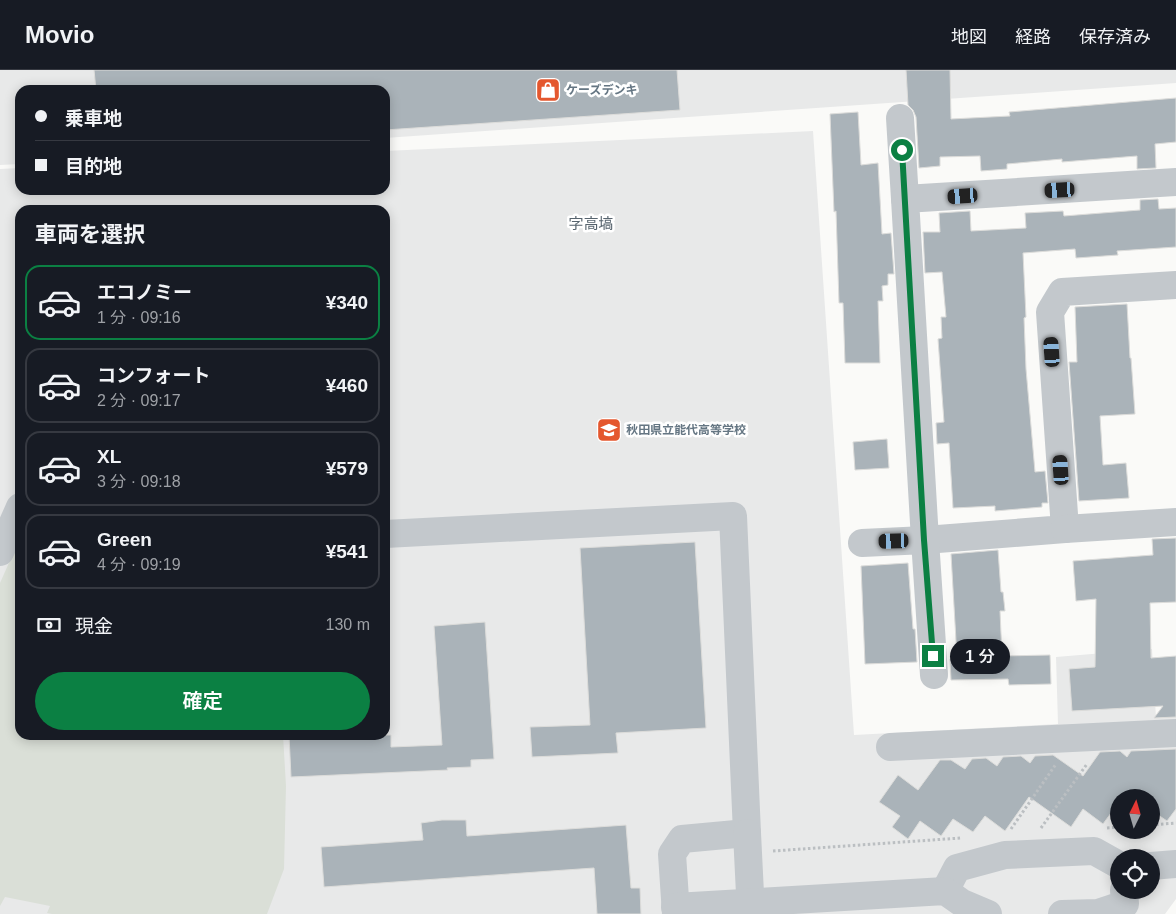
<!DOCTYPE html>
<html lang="ja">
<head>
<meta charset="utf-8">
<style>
	:root { --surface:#171b24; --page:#242831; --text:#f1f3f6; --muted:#9ea1a6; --line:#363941; --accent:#0b8043 }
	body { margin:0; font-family:Helvetica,"Noto Sans JP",sans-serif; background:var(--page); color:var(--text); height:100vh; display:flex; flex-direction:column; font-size:19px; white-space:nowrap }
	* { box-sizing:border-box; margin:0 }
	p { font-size:16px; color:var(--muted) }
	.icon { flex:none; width:28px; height:28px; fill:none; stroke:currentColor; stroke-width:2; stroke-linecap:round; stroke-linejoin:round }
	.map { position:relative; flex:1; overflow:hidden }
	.panel { position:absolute; left:15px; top:135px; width:375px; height:535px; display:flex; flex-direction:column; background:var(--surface); border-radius:15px; box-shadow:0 2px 12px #0003 }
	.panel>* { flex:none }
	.top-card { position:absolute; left:15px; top:15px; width:375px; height:110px; border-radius:15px; box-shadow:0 2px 12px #0003; display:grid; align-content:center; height:110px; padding:0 20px; background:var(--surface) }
	.needle { width:32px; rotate:5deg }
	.buttons { position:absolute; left:1110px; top:719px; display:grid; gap:10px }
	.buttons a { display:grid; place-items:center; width:50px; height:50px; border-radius:50%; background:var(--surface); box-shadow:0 2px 12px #0003; font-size:25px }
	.end { position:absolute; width:22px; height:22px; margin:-11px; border:6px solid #0b8043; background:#fff; box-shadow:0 0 0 2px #fff }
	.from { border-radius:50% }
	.bubble { position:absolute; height:35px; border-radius:18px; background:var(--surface); box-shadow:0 2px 12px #0003; font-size:16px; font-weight:600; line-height:35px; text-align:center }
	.car { position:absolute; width:15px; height:30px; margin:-15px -8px; border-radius:6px; box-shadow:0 0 4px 1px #0007; background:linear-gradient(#222 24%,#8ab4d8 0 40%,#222 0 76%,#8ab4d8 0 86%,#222 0) }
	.top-card b { display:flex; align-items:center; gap:18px; height:48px; font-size:19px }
	.top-card b+b { border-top:1px solid var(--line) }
	.top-card i { width:12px; height:12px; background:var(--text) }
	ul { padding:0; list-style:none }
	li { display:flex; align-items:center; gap:15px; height:75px; margin:0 10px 8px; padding:0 10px; border:2px solid var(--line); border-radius:15px }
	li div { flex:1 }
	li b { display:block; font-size:19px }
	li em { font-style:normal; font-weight:600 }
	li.selected { border-color:var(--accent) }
	li>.icon { width:45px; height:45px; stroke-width:1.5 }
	h2 { padding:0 20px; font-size:22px; line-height:60px }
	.pay { display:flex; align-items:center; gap:12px; height:55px; padding:0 20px; font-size:19px }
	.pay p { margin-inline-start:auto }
	.button { display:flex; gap:10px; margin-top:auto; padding:10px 20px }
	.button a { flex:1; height:58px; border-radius:30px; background:var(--accent); color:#fff; font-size:20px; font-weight:600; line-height:58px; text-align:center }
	header { display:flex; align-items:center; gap:30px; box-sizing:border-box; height:70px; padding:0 25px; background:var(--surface); border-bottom:1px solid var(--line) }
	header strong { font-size:24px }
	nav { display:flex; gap:28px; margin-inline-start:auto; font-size:18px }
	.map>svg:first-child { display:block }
</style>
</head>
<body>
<header>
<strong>Movio</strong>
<nav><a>地図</a><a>経路</a><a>保存済み</a></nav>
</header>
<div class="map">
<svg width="1176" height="844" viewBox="0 0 1176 844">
	<rect width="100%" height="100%" fill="#fafaf8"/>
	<g fill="#e8e9e9" fill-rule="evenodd">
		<path d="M0,0H1176V13L385,68V20H20V94L0,95Z"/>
		<path d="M813,61L854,665L1058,654L1056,587L1152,579L1156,648L1176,647V829L1165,844H0V99L20,98V120H385V81ZM20,140H385V665H20ZM1119,728H1151V760H1119ZM1119,788H1151V820H1119Z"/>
	</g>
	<path fill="#dadfd7" d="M20,468V665H283L286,716L284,799L267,844H52L47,843L50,836L5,827L0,836V513Z"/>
	<g fill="#aab3b9" stroke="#dcdcda">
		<path d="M94,0H677L680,40L385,60V20H96Z"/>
		<path d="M906,0H950L951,49L1010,46L1009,42L1176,28V72L1155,74L1156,98L1137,99V86L1062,92V89L1007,94V99L981,101L980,86L940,87V96L919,98L916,47L913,40L908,35Z"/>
		<path d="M858,42L861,95L878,93L882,164L891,163L894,204H888V215L882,216L883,231H878L880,293H845L843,233H839L836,141L834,142L830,44Z"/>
		<path d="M1158,129L1159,139L1176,138V177L1117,181L1118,185L1076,188L1075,179L1023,183L1026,247L1024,248L1026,299L1035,402L1045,401L1048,433H1042V437L995,441V436L953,438L949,373L937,374L936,353L944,352L938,269L942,268L941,247H946L942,202L925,203L923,162H940L939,143L970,141L971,161L1026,158L1025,143L1063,141L1064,146L1140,140V130Z"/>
		<path d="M1127,234L1130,288H1131L1135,344L1100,346L1103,395L1126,393L1129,428L1079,431L1069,292H1077L1075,237Z"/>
		<path d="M887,369L889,398L855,400L853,372Z"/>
		<path d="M1176,468V532L1150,533L1151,588L1176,586V647L1154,648L1163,636L1072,641L1069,599L1095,597L1096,529L1076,531L1073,491L1153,485L1152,469Z"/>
		<path d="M695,472L706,658L616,663L618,683L532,687L530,657L590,655L580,478Z"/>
		<path d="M998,480L1001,522H1003L1005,541H1000L1002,586L1050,585L1051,614L1009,615L1008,609L951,610L950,589L957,588L951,484Z"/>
		<path d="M908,493L913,559H915L917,592L865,594L861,496Z"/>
		<path d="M485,552L494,689L471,690V697L447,698L448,700L291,707L289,665H391V677L442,675L434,556Z"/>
		<path d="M1176,679V739L1167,751L1151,740V728H1134L1126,722L1122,728H1119V732L1103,754L1083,739L1071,757L1029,727L1005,761L985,746L973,762L953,749L941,766L920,751L908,769L892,757L900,746L879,732L898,705L918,720L940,690H951L965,699L972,689L986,688L997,696L1003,687L1021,686L1030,693L1035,686L1053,685L1083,706L1100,682L1120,681L1127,687L1131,681Z"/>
		<path d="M442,750H466L467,766L626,755L631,818H640L641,844H597L594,798L324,817L321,777L423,770L421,753Z"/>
	</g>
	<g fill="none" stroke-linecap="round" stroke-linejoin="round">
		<g stroke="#bbbfc2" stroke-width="3" stroke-dasharray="2.5 2.5" stroke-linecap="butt">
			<path d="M1151,755L1176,753"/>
			<path d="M1041,758L1087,694"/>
			<path d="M1107,758L1119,757"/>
			<path d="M1011,759L1056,694"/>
			<path d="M773,781L961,768"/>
		</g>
		<g stroke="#c3c8cc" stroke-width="28">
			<path d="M900,48L905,129"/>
			<path d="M1176,112L905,129L925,470L1065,459L1050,242L1062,222L1176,215"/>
			<path d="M1065,459L1176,452"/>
			<path d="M385,464L733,446L747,763L682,769L672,784L676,844"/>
			<path d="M862,473L925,470L934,605"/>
			<path d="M0,482L20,437"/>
			<path d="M890,677L1176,663"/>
			<path d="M747,763L751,844"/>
			<path d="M1151,796L1176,794"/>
			<path d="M945,821L957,798L1005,785L1094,781L1119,795"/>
			<path d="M675,837L945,821L962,833L988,844"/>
			<path d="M1062,844L1098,843L1125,834L1124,820"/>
		</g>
	</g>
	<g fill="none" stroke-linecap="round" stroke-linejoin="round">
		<path stroke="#0b8043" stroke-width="6" d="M902,80L924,470L933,586"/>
	</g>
	<defs>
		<symbol id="shop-square" viewBox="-11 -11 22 22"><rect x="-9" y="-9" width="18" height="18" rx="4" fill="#e4572e" stroke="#fff"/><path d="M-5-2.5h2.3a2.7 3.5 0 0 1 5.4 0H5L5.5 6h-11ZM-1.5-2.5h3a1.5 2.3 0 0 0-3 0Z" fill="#fff"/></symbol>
		<symbol id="school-square" viewBox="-11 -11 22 22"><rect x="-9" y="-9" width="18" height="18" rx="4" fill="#e4572e" stroke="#fff"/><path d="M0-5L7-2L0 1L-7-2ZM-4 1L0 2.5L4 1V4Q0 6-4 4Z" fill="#fff"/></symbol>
	</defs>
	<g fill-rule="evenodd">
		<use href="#shop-square" x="534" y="6" width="28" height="28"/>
		<use href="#school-square" x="595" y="346" width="28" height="28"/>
	</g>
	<g text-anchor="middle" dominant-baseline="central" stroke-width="5" stroke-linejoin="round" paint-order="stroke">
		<g font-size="12" font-weight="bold" fill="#657683" stroke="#fff" text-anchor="start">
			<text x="566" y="20">ケーズデンキ</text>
			<text x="626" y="360">秋田県立能代高等学校</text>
		</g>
		<g font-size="15" fill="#57646e" stroke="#fff">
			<text x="591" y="153">字高塙</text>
		</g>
	</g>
</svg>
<div class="buttons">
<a><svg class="needle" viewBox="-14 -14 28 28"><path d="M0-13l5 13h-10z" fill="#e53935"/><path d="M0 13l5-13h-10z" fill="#9ea1a6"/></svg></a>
<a><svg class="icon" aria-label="locate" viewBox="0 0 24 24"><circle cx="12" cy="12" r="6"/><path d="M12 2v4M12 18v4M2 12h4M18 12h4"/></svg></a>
</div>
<i class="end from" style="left:902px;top:80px"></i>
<i class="end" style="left:933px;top:586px"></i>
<div class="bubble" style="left:950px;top:569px;width:60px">1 分</div>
<i class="car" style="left:1060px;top:120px;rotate:267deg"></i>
<i class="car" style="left:963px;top:126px;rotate:266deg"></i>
<i class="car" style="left:1052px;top:282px;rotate:356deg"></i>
<i class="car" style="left:1061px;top:400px;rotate:356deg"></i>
<i class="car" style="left:894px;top:471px;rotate:268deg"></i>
<div class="top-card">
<b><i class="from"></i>乗車地</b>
<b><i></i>目的地</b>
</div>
<section class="panel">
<h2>車両を選択</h2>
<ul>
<li class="selected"><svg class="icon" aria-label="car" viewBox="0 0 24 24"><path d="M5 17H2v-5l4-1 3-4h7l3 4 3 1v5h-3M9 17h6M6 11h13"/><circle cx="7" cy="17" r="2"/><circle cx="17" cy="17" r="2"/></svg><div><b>エコノミー</b><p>1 分 · 09:16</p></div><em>¥340</em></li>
<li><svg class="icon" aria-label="car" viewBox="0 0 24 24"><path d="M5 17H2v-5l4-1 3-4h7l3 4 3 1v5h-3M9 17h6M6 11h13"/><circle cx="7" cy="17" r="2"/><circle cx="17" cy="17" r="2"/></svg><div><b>コンフォート</b><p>2 分 · 09:17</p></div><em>¥460</em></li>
<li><svg class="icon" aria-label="car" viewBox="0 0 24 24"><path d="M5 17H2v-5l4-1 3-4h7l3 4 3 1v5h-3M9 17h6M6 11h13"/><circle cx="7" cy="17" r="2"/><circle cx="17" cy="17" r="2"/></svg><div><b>XL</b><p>3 分 · 09:18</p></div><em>¥579</em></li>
<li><svg class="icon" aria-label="car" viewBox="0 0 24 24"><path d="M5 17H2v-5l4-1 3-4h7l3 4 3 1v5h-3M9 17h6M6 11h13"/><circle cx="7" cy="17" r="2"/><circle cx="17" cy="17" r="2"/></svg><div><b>Green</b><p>4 分 · 09:19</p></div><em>¥541</em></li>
</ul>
<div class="pay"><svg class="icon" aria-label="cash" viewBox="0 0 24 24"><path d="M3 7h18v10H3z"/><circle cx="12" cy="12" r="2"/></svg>現金<p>130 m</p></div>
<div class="button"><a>確定</a></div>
</section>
</div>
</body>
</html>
